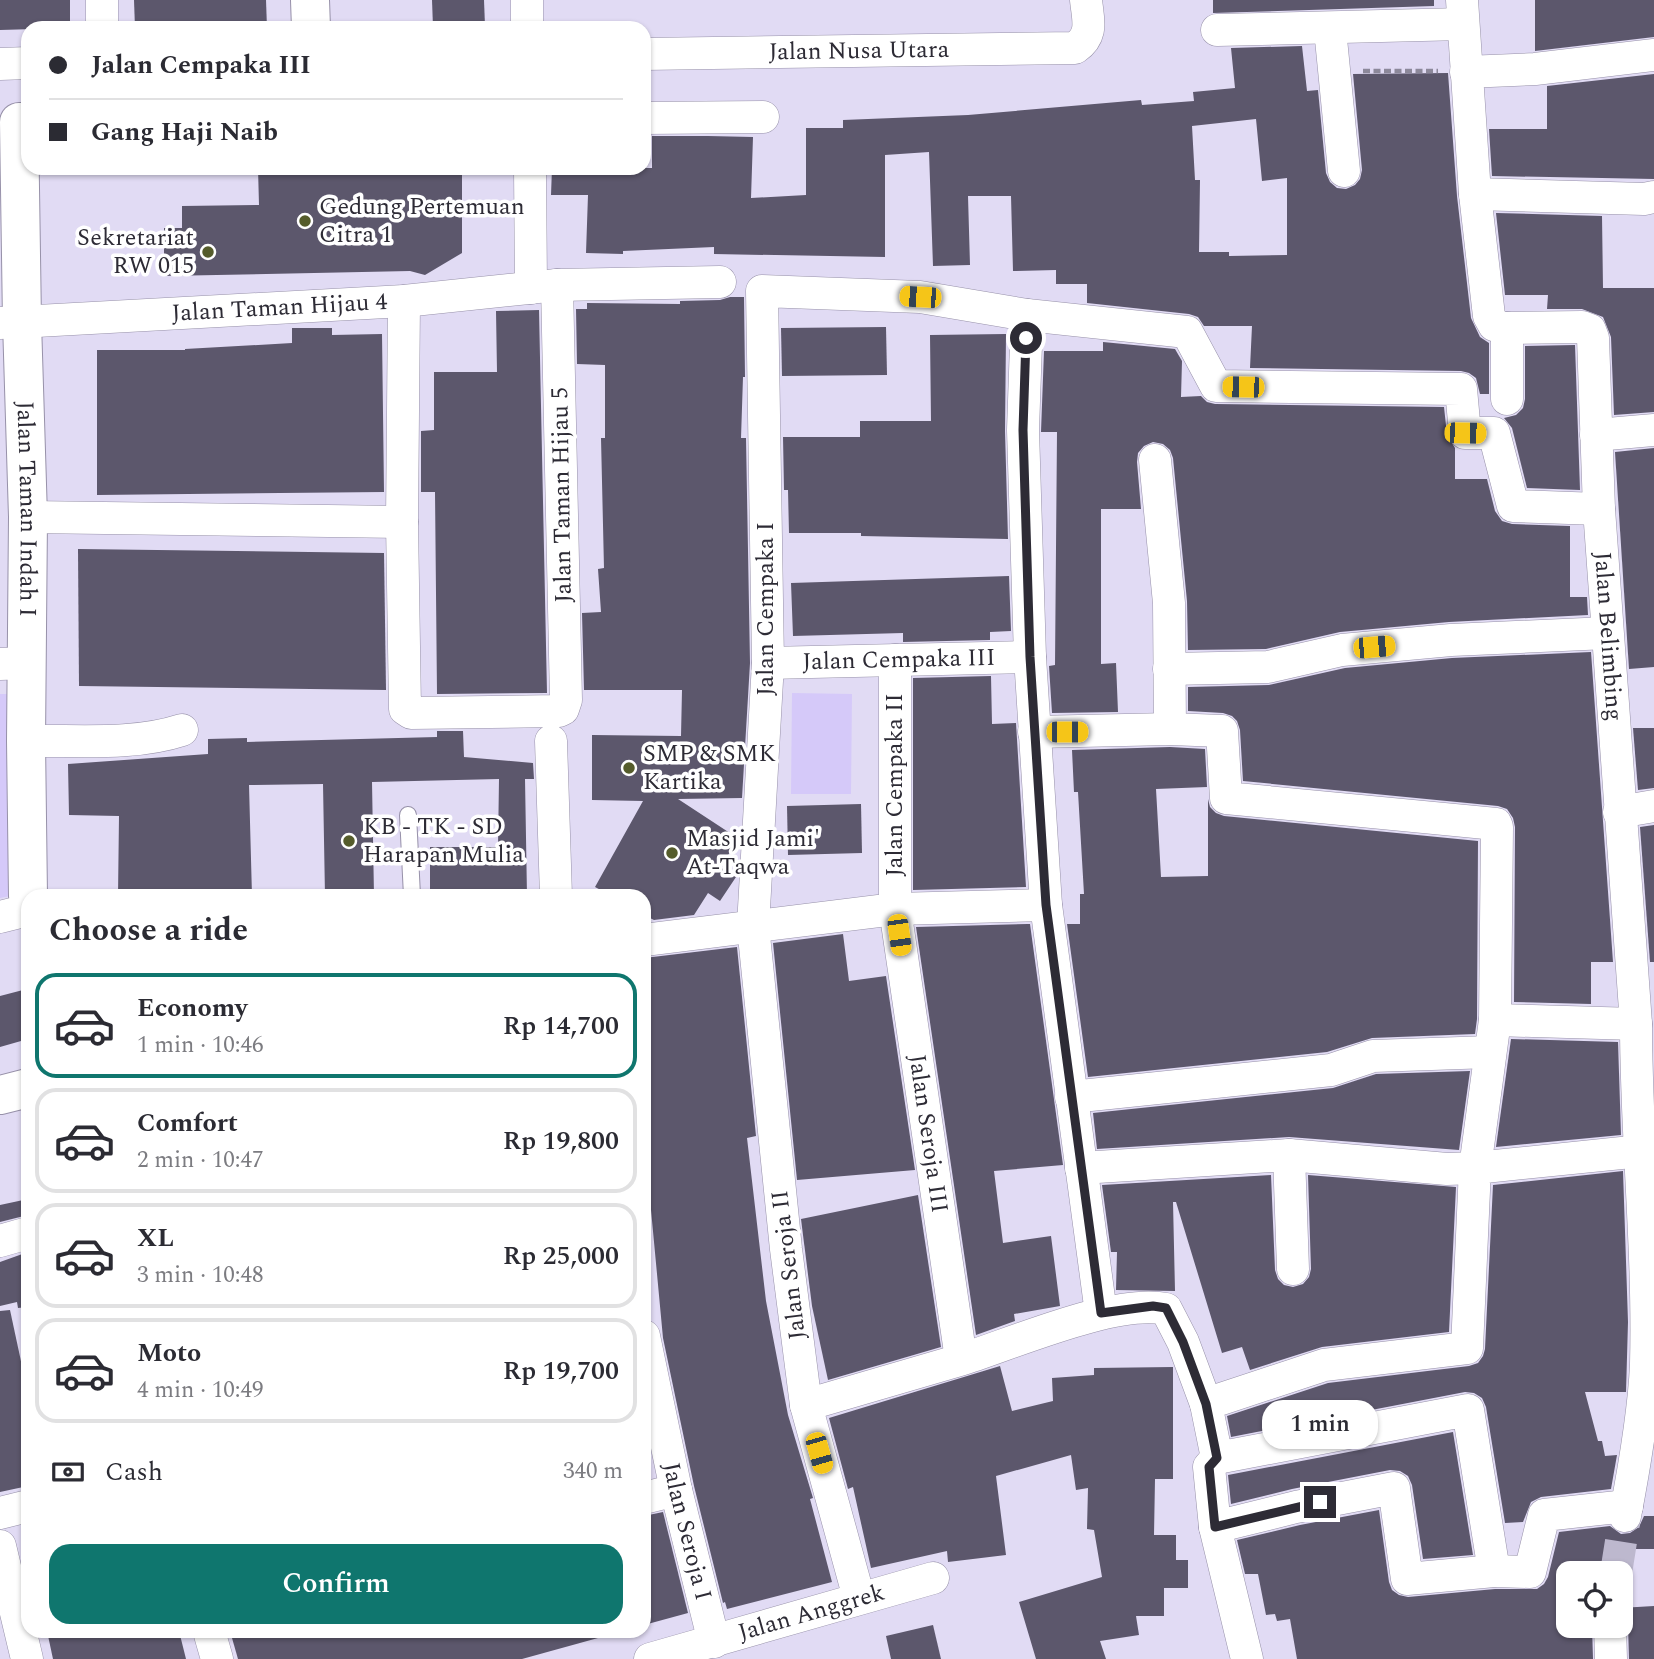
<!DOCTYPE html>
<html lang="en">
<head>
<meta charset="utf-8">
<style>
	:root { --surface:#fff; --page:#f2f2f3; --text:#2b2b33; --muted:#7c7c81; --line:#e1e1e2; --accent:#0f766e }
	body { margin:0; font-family:Spectral,serif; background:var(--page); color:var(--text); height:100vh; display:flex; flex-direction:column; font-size:26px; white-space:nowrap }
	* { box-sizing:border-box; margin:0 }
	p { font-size:23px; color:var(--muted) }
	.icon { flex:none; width:38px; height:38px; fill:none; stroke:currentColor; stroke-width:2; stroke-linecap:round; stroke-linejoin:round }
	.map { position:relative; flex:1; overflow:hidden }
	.details { position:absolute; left:21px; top:889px; width:630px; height:749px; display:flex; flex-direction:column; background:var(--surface); border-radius:21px; box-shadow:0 2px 5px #0004 }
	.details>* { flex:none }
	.banner { position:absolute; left:21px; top:21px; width:630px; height:154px; border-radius:21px; box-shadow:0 2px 5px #0004; display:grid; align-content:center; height:154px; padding:0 28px; background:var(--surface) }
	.buttons { position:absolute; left:1556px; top:1561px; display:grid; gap:14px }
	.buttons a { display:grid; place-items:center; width:77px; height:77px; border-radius:14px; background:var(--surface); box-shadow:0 2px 5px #0004; font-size:35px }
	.end { position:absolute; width:32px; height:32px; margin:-16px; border:9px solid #2d2b35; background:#fff; box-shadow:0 0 0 4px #fff }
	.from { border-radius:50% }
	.bubble { position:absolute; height:49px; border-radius:21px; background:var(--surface); box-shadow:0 2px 5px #0004; font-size:23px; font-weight:600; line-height:49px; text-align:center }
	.car { position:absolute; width:21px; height:42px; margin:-21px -10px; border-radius:9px; box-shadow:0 0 5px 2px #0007; background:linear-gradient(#f5c518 24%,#345 0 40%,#f5c518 0 76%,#345 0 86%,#f5c518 0) }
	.banner b { display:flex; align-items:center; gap:24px; height:66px; font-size:26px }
	.banner b+b { border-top:2px solid var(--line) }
	.banner i { width:18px; height:18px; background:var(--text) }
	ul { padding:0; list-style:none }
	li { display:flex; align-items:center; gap:21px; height:105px; margin:0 14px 10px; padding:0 14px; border:4px solid var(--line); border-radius:21px }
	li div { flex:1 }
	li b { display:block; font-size:26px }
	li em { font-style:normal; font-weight:600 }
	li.on { border-color:var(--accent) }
	li>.icon { width:63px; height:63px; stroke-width:1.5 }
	h2 { padding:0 28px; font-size:32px; line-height:84px }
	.pay { display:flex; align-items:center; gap:18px; height:77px; padding:0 28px; font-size:26px }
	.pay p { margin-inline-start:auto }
	.primary-button { display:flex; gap:14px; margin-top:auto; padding:14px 28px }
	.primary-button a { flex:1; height:80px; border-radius:21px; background:var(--accent); color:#fff; font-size:28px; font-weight:600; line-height:80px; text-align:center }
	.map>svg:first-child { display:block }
</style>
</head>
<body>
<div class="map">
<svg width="1654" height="1659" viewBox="0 0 1654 1659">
	<rect width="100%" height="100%" fill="#e1dbf4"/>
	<g fill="#d5c9f9">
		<path d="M792,693L852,694L851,794H791Z"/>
		<path d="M0,694H13L16,895L0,898Z"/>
	</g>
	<g fill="#5c576c" fill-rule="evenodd">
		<path d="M0,0H70V28L0,30Z"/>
		<path d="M134,0H266L267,28H135Z"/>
		<path d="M432,0H484L485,26L433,27Z"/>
		<path d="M1213,0H1434V6L1213,13Z"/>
		<path d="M1535,0H1654V37L1535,51Z"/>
		<path d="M1302,46L1307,91L1318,90L1326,173L1330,182L1337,188L1346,189L1355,185L1360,179L1362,170L1353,74L1448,73L1457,196L1471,318L1480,337L1489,343V394H1480L1476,378L1469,373L1461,371L1250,368L1252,326H1204L1198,317L1189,314L1087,303V284H1056V270L1013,271L1011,196H968L970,265L933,266L929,152L885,155V257L714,254V247L623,251V254L586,253L588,195H551L552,168H652V136H708L753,137L751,198L806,195V128H843V120L968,115L1141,100L1142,105L1194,101L1193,92L1235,88L1231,48ZM1256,119L1262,181L1287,178V255L1229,256V252H1199L1200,180H1195L1192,126Z"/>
		<path d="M1654,74V179L1492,176L1489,129H1547V86Z"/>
		<path d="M258,168H462V253L425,275L410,271L164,276V228H182V206L259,205Z"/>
		<path d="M1496,213L1602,216L1603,288H1654V412L1614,415L1611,337L1603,317L1582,309H1547L1548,295H1505Z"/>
		<path d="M730,297H744L745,377H743L741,438H746L750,663L742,798L678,799L739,839L720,867L736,877L720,901L708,893L694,915L654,920L644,915V896H612L595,887L643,801L592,800V735L681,736L682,690H584L582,613L601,612L598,569L604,568L601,438H605V365L577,364L576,309H587V303L680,304V301L720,300Z"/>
		<path d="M539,310L547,693L437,694L435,492H421V431L434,430V372H497L496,311Z"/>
		<path d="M886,327L887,375L782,376L781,328Z"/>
		<path d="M292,328H332V335L382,334L384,492L97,495V350H185V349L292,343Z"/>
		<path d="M1006,334L1005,431L1008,539L861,536V533H789L788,490H784L783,437H860V421H931L930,335Z"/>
		<path d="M1103,342L1175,349L1182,361L1181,397L1201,396L1207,402L1215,404L1444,407L1447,435L1455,448V479H1487L1495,511L1502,521L1512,524L1570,526V597H1587L1588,615L1449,622L1340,632L1266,649L1188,650L1187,601L1173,458L1170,450L1163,444L1153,442L1144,446L1138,453L1137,462L1141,509H1101V664L1116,663L1118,712L1052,713L1049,666L1055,665L1057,432H1041L1044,351H1103Z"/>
		<path d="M1575,345L1580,490L1527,488L1512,428L1504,418L1516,415L1523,408L1525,399V346Z"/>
		<path d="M1654,448V667L1629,669L1615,452Z"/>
		<path d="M78,549L384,553L386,690L79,686Z"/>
		<path d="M1009,576L1011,631L990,632V640L903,642V633L793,636L791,583Z"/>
		<path d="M1591,652L1613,962H1591V1004L1514,1002L1515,827L1513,818L1507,809L1498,806L1243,781L1240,730L1237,721L1232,716L1223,713L1188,711V687L1269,685L1345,668L1452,658Z"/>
		<path d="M991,676L992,724L1016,723L1026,887L913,890V678Z"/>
		<path d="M1633,728H1654V788L1638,790Z"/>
		<path d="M437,731H463L464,757L533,763L534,779H525L527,896H430V847H498L499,779L372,782L374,896H325L323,784L249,785L252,896H118L119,816L69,815L68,764L208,754V739L247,738V742L437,737Z"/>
		<path d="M1170,747L1205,749L1207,787L1156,789L1161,877L1208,876V799L1210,807L1216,813L1224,816L1478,841L1477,1019L1475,1034L1372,1038L1327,1052L1088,1077L1067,924H1080V894H1084L1078,792H1074L1072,750Z"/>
		<path d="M861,804L862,853L788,855L787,806Z"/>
		<path d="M1654,825V962H1650L1640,827Z"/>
		<path d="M1028,924H1030L1063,1165L994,1171L1003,1243L1051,1236L1060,1306L1014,1314L1015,1321L976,1335L916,927Z"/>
		<path d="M843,934L849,981L886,976L915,1170L797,1180L773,943Z"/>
		<path d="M737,947L756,1136L747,1138L766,1301L788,1415L813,1498L810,1499L832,1582L727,1609L725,1602L723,1603L694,1486L663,1338L644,1135V958Z"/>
		<path d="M23,990L28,1012V1039L0,1047V996Z"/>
		<path d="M1511,1039L1618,1042L1621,1135L1496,1147Z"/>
		<path d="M1470,1071L1459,1150L1289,1137L1097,1149L1093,1113L1333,1088L1376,1074Z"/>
		<path d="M1623,1171L1628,1322L1626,1392H1585L1598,1441H1602L1605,1456L1617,1455L1611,1489L1541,1497L1531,1502L1523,1522L1505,1523L1486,1407L1482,1398L1474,1393L1465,1392L1231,1437L1227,1416L1328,1383L1469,1366L1478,1363L1483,1356L1485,1349L1493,1185Z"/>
		<path d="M1271,1175L1275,1270L1278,1279L1284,1285L1293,1287L1303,1284L1309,1277L1311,1269L1308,1175L1456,1187L1449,1332L1322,1347L1250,1370L1242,1347L1222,1353L1176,1202H1173L1175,1291L1116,1290L1117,1252H1111L1102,1185Z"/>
		<path d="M918,1195L941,1347L828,1380L812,1306L801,1219Z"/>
		<path d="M28,1199V1215L0,1222V1205Z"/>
		<path d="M28,1252V1307L18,1308L17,1302L0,1306V1262Z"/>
		<path d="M10,1310L28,1394V1486L0,1492V1311Z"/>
		<path d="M1000,1366L1012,1411L1053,1401L1052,1378L1094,1375V1368L1173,1367V1479H1155L1154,1535H1176V1560H1188V1588H1164V1616H1136L1139,1635L1100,1641L1106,1659H1036L1019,1602L1102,1577L1094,1530L1087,1529L1088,1488L1076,1490L1071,1455L996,1476L1006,1555L948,1562L947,1551L871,1568L853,1487L848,1489L829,1418Z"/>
		<path d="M1453,1432L1473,1555L1423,1559L1412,1485L1408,1476L1400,1471L1390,1470L1292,1489L1231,1504L1228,1475Z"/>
		<path d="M1379,1510L1389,1582L1392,1590L1399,1595L1408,1597L1495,1589H1537L1544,1584L1548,1577L1559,1532L1610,1526L1621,1534L1630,1533L1639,1527L1644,1516H1654V1549H1617L1613,1573H1568V1626H1592L1593,1659H1297L1290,1619L1277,1621L1275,1614L1266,1615L1258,1574H1245L1237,1540L1300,1525Z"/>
		<path d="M663,1512L688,1613L644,1625V1516Z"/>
		<path d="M1654,1606V1659H1629L1628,1625L1620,1608Z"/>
		<path d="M933,1625L941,1659H891L886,1636Z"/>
		<path d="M47,1631H179L186,1659H53Z"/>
		<path d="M230,1631H597L598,1638L522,1659H238Z"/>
	</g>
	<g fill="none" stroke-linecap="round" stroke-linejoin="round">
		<path stroke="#bdb8ce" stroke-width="32" stroke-dasharray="32 16" stroke-linecap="butt" d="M1616,1573L1625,1516"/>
		<defs>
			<path id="lane" d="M408,815L412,896"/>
			<g id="street">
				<path d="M102,0V28"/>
				<path d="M527,0V28"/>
				<path id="s1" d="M1462,0L1475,194L1489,316L1494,325L1503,328L1582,327L1590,330L1593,338L1599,509L1636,1024C1636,1137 1649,1251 1646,1364C1644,1412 1634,1469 1625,1516"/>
				<path d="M1330,29L1344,171"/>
				<path d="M1217,30L1463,24"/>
				<path id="s2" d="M644,54L1075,48C1094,35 1088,20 1086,0"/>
				<path d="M0,64L28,63"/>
				<path d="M1466,72L1535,69L1654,55"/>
				<path d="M644,118L763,117"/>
				<path d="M530,168L531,288"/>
				<path d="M1475,194L1644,199L1654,197"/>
				<path d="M404,301L402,522L405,709L411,713L559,711L563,709L566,700L557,285"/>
				<path d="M1027,315L1023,430L1030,657L1046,905L1101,1313"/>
				<path id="s3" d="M0,323L404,301L557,285L720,282"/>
				<path d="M1507,328V399"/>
				<path d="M1596,435L1654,430"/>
				<path d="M1155,460L1169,603L1170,729"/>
				<path d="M28,517L402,522"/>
				<path id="s4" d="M895,660V909L961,1359"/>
				<path id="s5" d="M768,663L1030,657"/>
				<path d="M0,664L28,663"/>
				<path d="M1169,669L1268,667L1342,650L1451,640L1607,633"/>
				<path d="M1034,732L1170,729L1222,731L1226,798L1496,824L1497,827L1495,1020L1475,1168L1447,1169L1289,1155L1081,1168"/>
				<path d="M26,741C77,740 133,746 182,730"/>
				<path d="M551,741L556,896"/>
				<path d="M1619,812L1654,806"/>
				<path d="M0,917L28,910"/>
				<path d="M644,940L895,909L1046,905"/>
				<path d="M1495,1020L1636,1024"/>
				<path d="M1071,1097L1331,1070L1373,1056L1490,1052"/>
				<path d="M1289,1155L1293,1269"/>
				<path d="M0,1241L28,1233"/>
				<path id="s6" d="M644,1336L676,1490L714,1642"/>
				<path d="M806,1405C857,1390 909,1375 960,1360C1011,1344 1116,1298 1166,1309L1183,1342L1206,1404"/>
				<path d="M1217,1458L1209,1467L1215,1527L1247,1659"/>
				<path d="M644,1498L676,1490"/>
				<path d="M0,1513L28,1506"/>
				<path d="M1215,1527L1296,1507L1394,1488L1407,1579L1494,1571L1530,1572L1544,1515L1627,1506"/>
				<path d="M0,1546L27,1659"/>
				<path d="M1494,1571L1468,1410L1217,1458L1206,1404L1324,1365L1467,1348L1475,1168L1641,1151"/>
				<path d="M859,1598L806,1405L786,1249L753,926L768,663L762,291L920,297L1027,315L1187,332L1216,386L1461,389L1465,433H1494L1513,506L1599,509"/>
				<path d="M1610,1626L1611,1659"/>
				<path d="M209,1631L217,1659"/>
				<path id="s7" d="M650,1659L933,1578"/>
			</g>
			<g id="secondary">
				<path d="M310,0L311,28"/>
				<path id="s8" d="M28,122H19L22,322L28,517L26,741L28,896"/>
				<path d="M0,1095L28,1088"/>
			</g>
		</defs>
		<use href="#lane" stroke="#9791a9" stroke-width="18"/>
		<use href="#street" stroke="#9791a9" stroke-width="33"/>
		<use href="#secondary" stroke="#9791a9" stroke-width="40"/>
		<path stroke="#8c889a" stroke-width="4.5" stroke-dasharray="7 3.5" stroke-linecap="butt" d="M1363,71H1438"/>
		<use href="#lane" stroke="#fff" stroke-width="16"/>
		<use href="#street" stroke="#fff" stroke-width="32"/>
		<use href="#secondary" stroke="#fff" stroke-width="38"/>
	</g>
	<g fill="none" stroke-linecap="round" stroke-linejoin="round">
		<path stroke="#2d2b35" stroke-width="9" d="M1026,338L1023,430L1030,657L1046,905L1101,1313L1153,1306L1166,1308L1183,1342L1206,1404L1217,1458L1209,1467L1215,1527L1320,1502"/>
	</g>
	<g fill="#555c2b" stroke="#fff" stroke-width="2.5">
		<circle cx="305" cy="221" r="7"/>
		<circle cx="208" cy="252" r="7"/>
		<circle cx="629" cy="768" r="7"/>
		<circle cx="349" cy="841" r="7"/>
		<circle cx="672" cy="853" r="7"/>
	</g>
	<g text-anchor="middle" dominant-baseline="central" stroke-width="7" stroke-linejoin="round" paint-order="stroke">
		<g font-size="24" fill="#2d2b35" stroke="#fff">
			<text stroke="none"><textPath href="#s2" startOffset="215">Jalan Nusa Utara</textPath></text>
			<text stroke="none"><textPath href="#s3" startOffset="280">Jalan Taman Hijau 4</textPath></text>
			<text transform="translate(562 495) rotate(-91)">Jalan Taman Hijau 5</text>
			<text stroke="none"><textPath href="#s8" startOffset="396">Jalan Taman Indah I</textPath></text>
			<text transform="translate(766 609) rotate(-90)">Jalan Cempaka I</text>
			<text stroke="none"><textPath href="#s1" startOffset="732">Jalan Belimbing</textPath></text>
			<text stroke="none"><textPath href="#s5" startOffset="131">Jalan Cempaka III</textPath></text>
			<text transform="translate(895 785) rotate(-90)">Jalan Cempaka II</text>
			<text stroke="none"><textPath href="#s4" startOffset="476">Jalan Seroja III</textPath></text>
			<text transform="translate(789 1265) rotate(-97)">Jalan Seroja II</text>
			<text stroke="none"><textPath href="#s6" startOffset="200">Jalan Seroja I</textPath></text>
			<text stroke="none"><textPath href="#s7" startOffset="168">Jalan Anggrek</textPath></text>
		</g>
		<g font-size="24" fill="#2d2b35" stroke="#fff" text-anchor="start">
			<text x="319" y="207">Gedung Pertemuan<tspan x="319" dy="28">Citra 1</tspan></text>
			<text x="194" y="238" text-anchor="end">Sekretariat<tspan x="194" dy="28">RW 015</tspan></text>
			<text x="643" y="754">SMP &amp; SMK<tspan x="643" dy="28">Kartika</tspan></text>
			<text x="363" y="827">KB - TK - SD<tspan x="363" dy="28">Harapan Mulia</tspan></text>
			<text x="686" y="839">Masjid Jami'<tspan x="686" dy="28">At-Taqwa</tspan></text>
		</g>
	</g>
</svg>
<div class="buttons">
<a><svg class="icon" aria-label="locate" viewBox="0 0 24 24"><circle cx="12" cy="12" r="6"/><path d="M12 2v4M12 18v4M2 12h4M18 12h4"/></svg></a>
</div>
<i class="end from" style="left:1026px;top:338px"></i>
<i class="end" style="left:1320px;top:1502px"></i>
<div class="bubble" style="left:1262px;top:1400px;width:116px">1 min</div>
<i class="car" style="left:920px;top:297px;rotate:273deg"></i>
<i class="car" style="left:1243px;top:387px;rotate:271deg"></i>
<i class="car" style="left:1465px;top:433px;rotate:91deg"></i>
<i class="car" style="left:1374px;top:647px;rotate:85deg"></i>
<i class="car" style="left:1067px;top:732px;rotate:90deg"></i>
<i class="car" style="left:899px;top:935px;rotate:172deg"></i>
<i class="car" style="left:819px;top:1453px;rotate:164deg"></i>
<div class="banner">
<b><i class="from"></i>Jalan Cempaka III</b>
<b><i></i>Gang Haji Naib</b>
</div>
<section class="details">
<h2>Choose a ride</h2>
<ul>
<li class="on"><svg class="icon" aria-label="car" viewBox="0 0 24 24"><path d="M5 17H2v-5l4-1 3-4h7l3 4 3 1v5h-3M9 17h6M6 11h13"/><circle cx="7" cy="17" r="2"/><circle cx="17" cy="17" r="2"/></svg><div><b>Economy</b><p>1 min · 10:46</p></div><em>Rp 14,700</em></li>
<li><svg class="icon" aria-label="car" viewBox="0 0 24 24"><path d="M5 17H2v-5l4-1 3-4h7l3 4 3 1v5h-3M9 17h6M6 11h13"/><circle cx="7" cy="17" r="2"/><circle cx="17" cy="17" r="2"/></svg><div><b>Comfort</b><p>2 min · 10:47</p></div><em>Rp 19,800</em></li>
<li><svg class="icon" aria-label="car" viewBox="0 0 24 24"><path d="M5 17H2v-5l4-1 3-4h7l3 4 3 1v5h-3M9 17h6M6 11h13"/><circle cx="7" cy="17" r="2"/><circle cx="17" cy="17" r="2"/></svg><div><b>XL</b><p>3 min · 10:48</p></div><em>Rp 25,000</em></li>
<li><svg class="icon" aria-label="car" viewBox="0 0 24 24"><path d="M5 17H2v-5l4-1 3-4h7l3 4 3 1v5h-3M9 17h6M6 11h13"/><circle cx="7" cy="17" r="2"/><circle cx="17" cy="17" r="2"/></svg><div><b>Moto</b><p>4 min · 10:49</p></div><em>Rp 19,700</em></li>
</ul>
<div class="pay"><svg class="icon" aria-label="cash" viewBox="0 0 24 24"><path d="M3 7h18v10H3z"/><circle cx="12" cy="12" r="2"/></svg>Cash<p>340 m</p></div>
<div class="primary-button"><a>Confirm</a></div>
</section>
</div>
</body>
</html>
